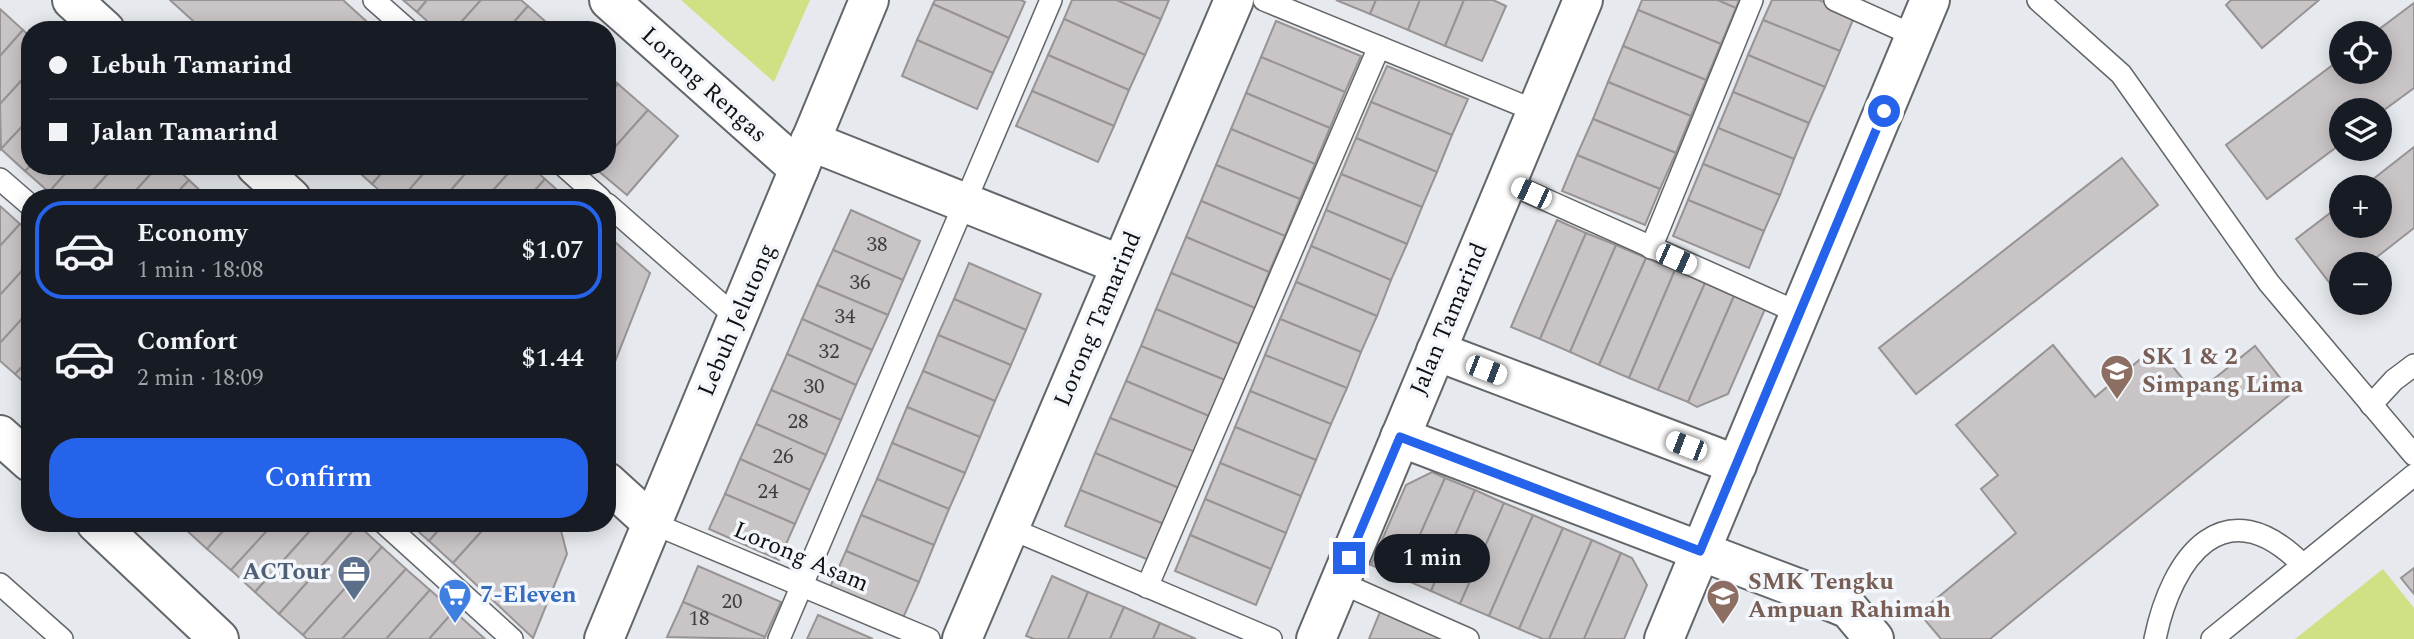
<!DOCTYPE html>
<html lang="en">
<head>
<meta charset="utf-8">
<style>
	:root { --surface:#171b24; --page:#242831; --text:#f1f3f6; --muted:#9ea1a6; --line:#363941; --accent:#2563eb }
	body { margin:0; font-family:Spectral,serif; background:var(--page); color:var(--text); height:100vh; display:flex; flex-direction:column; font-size:26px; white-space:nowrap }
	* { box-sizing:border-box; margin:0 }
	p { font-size:23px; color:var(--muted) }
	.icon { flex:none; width:38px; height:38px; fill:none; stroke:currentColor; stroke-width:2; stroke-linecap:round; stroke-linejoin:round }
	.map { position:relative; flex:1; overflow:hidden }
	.panel { position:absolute; left:21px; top:189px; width:595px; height:343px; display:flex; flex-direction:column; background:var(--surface); border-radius:28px; box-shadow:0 4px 18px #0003 }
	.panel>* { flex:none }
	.banner { position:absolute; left:21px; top:21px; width:595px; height:154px; border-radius:28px; box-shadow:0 4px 18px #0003; display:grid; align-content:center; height:154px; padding:0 28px; background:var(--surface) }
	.tools { position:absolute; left:2329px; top:21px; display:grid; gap:14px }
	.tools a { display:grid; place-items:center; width:63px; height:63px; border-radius:50%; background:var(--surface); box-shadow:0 4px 18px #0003; font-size:35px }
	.end { position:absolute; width:32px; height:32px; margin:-16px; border:9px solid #2563eb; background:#fff; box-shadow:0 0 0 4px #fff }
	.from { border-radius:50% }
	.bubble { position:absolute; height:49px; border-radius:24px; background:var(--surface); box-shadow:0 4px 18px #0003; font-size:23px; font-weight:600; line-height:49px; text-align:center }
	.car { position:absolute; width:21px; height:42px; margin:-21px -10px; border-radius:9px; box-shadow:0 0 5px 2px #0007; background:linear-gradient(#fff 24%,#345 0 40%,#fff 0 76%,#345 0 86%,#fff 0) }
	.banner b { display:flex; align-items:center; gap:24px; height:66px; font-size:26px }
	.banner b+b { border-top:2px solid var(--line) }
	.banner i { width:18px; height:18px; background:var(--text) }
	ul { padding:12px 0 0; list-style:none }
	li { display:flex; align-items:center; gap:21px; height:98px; margin:0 14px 10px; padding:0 14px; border:4px solid transparent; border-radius:28px }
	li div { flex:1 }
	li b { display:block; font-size:26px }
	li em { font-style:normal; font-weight:600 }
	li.active { border-color:var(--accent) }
	li>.icon { width:63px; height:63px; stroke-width:1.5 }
	.button { display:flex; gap:14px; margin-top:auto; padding:14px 28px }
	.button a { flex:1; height:80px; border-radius:28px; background:var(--accent); color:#fff; font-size:28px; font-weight:600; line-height:80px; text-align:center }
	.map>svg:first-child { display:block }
</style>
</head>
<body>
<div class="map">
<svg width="2414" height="639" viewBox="0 0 2414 639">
	<rect width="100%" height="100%" fill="#e6e9ed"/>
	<g fill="#cfe185">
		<path d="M681,0H810L774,82Z"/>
		<path d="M2383,569L2414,608V639H2295Z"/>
	</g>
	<g fill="#c9c4c5" stroke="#989394" stroke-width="2">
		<path d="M170,0H343L376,30H203Z"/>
		<path d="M403,0H427L417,12Z"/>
		<path d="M427,0H481L454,30H437L417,12Z"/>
		<path d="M481,0H521L528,6L507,30H454Z"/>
		<path d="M935,0H1021L1025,2L1009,38L933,4Z"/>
		<path d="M1072,0H1117L1161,19L1145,55L1064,19Z"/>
		<path d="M1117,0H1169L1161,19Z"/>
		<path d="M1336,0H1376L1370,14Z"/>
		<path d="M1376,0H1420L1408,30L1370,14Z"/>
		<path d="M1420,0H1464L1445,46L1408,30Z"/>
		<path d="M1464,0H1493L1506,6L1482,61L1445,46Z"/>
		<path d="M1642,0H1718L1736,8L1721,44L1638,10Z"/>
		<path d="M1718,0H1739L1736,8Z"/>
		<path d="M1772,0H1819L1855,15L1840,51L1763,20Z"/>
		<path d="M2231,0H2319L2262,48L2226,5Z"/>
		<path d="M2414,3V88L2380,113V110H2342V143L2267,199L2226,145L2342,58V72H2380V33H2374Z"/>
		<path d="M933,4L1009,38L993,73L917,40Z"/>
		<path d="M528,6L555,30H507Z"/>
		<path d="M0,9L23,30L0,56Z"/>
		<path d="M1638,10L1721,44L1706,80L1623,46Z"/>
		<path d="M1064,19L1145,55L1129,90L1048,55Z"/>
		<path d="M1763,20L1840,51L1825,87L1748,55Z"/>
		<path d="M1276,21L1361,56L1345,92L1261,57Z"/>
		<path d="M23,30L30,37V71L0,104V56Z"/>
		<path d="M917,40L993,73L977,109L902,76Z"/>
		<path d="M1623,46L1706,80L1691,116L1608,82Z"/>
		<path d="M1048,55L1129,90L1114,126L1032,91Z"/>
		<path d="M1748,55L1825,87L1809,123L1733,92Z"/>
		<path d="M1261,57L1345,92L1330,128L1246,93Z"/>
		<path d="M1387,66L1468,99L1452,135L1371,102Z"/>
		<path d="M30,71V118L1,149L0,104Z"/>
		<path d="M607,75L618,84L607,97Z"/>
		<path d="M1608,82L1691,116L1676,153L1593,119Z"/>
		<path d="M618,84L648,110L607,156V97Z"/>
		<path d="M1032,91L1114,126L1098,162L1016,126Z"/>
		<path d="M1733,92L1809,123L1794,159L1718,128Z"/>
		<path d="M1246,93L1330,128L1315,164L1231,129Z"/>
		<path d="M1371,102L1452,135L1437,172L1356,138Z"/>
		<path d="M648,110L678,136L627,195L596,169L607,166V156Z"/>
		<path d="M30,118V166L25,171L1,149Z"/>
		<path d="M1593,119L1676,153L1660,189L1577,155Z"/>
		<path d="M1718,128L1794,159L1780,195L1703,164Z"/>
		<path d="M1231,129L1315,164L1300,199L1216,165Z"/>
		<path d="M1356,138L1437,172L1422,207L1341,174Z"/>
		<path d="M2414,147V228L2368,264H2342V284L2335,290L2296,239L2342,204V226H2380V187H2363Z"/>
		<path d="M1577,155L1660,189L1645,225L1562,191Z"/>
		<path d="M2122,158L2158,205L1916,394L1879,348Z"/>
		<path d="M1703,164L1780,195L1764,231L1688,200Z"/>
		<path d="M1216,165L1300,199L1285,236L1201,201Z"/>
		<path d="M30,166H72L49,192L25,171Z"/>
		<path d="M72,166H115L86,198H55L49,192Z"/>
		<path d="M115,166H158L129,198H86Z"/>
		<path d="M158,166H174L189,180L172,198H129Z"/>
		<path d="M352,166H388L372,184Z"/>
		<path d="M388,166H430L402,198H388L372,184Z"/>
		<path d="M430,166H472L444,198H402Z"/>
		<path d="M472,166H515L486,198H444Z"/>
		<path d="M515,166H531L545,179L528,198H486Z"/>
		<path d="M1341,174L1422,207L1407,244L1326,210Z"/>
		<path d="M545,179L566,198H528Z"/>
		<path d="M189,180L208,198H172Z"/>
		<path d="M1688,200L1764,231L1749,268L1673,236Z"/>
		<path d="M1201,201L1285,236L1269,272L1186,237Z"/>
		<path d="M0,206L20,224L0,246Z"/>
		<path d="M851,210L920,241L903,280L833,250Z"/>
		<path d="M1326,210L1407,244L1391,280L1311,246Z"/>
		<path d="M1557,220L1586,233L1540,339L1511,327Z"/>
		<path d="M20,224L30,233V262L0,295V246Z"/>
		<path d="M1586,233L1616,245L1570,352L1540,339Z"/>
		<path d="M1186,237L1269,272L1255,308L1171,273Z"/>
		<path d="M615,242L650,273L607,382V251Z"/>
		<path d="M1616,245L1646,258L1599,365L1570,352Z"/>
		<path d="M1311,246L1391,280L1377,316L1296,282Z"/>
		<path d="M833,250L903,280L888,315L817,285Z"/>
		<path d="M1646,258L1675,270L1629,378L1599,365Z"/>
		<path d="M30,262V310L0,343V295Z"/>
		<path d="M969,263L1041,294L1026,330L954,299Z"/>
		<path d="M1675,270L1705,283L1658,390L1629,378Z"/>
		<path d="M1171,273L1255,308L1239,344L1156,309Z"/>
		<path d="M1296,282L1377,316L1361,352L1280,319Z"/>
		<path d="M1705,283L1734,296L1688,402L1658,390Z"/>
		<path d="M817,285L888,315L872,350L802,319Z"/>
		<path d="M1734,296L1765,309L1728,394L1697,407L1688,402Z"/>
		<path d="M954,299L1026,330L1011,365L938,335Z"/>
		<path d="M1156,309L1239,344L1225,380L1141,346Z"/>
		<path d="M30,310V359L15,374L0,361V343Z"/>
		<path d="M802,319L872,350L856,385L787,354Z"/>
		<path d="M1280,319L1361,352L1347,388L1265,355Z"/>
		<path d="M938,335L1011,365L995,401L923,371Z"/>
		<path d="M2053,345L2095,397L2156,346L2195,394L2255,346L2292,393L1990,639H1941L1919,613L2016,533L1981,489L1998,475L1956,425Z"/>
		<path d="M1141,346L1225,380L1209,416L1126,381Z"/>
		<path d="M787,354L856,385L841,420L771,390Z"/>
		<path d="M1265,355L1347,388L1331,424L1250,391Z"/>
		<path d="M30,359V388L15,374Z"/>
		<path d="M923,371L995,401L980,437L907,407Z"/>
		<path d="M1126,381L1209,416L1195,452L1110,418Z"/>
		<path d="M771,390L841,420L826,455L756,424Z"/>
		<path d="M1250,391L1331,424L1316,460L1235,427Z"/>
		<path d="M907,407L980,437L965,473L892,443Z"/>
		<path d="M1110,418L1195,452L1179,488L1095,453Z"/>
		<path d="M756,424L826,455L810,490L740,459Z"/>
		<path d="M1235,427L1316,460L1301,496L1220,463Z"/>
		<path d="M892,443L965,473L949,509L877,479Z"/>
		<path d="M1095,453L1179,488L1164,524L1080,490Z"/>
		<path d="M740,459L810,490L795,524L725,494Z"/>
		<path d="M1220,463L1301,496L1286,533L1205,499Z"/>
		<path d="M1432,472L1445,478L1401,578L1371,565L1406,485Z"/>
		<path d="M1445,478L1475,490L1431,591L1401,578Z"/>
		<path d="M877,479L949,509L934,545L861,515Z"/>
		<path d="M1080,490L1164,524L1149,560L1065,526Z"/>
		<path d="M1475,490L1504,503L1460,604L1431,591Z"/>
		<path d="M725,494L795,524L779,560L709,529Z"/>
		<path d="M1205,499L1286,533L1271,569L1190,535Z"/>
		<path d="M1504,503L1533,515L1489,616L1460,604Z"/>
		<path d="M861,515L934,545L919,582L846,551Z"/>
		<path d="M1533,515L1563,528L1519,629L1489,616Z"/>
		<path d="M187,523H230L207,549L183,527Z"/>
		<path d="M230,523H274L231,570L207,549Z"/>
		<path d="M274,523H317L255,592L231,570Z"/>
		<path d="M317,523L358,525L279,614L255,592Z"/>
		<path d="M409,523H445L429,541Z"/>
		<path d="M445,523H489L453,563L429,541Z"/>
		<path d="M489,523H559L567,554L533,638L453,563Z"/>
		<path d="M358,525L382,547L303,635L279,614Z"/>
		<path d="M1563,528L1592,540L1549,639H1543L1519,629Z"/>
		<path d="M1190,535L1271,569L1256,605L1175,571Z"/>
		<path d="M1592,540L1621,553L1584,639H1549Z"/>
		<path d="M382,547L406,569L342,639H307L303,635Z"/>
		<path d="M846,551L919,582L903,618L830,587Z"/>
		<path d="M1621,553L1632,558L1647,585L1624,639H1584Z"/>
		<path d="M698,566L781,602L765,637L683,602Z"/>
		<path d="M2414,568V594L2401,578Z"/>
		<path d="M406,569L430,590L386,639H342Z"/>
		<path d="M1052,576L1088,592L1068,639H1034L1026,636Z"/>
		<path d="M430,590L454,611L429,639H386Z"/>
		<path d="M1088,592L1124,607L1110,639H1068Z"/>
		<path d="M683,602L765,637L764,639L667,637Z"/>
		<path d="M1124,607L1160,623L1153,639H1110Z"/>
		<path d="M1382,607L1461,639H1369Z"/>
		<path d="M454,611L485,639H429Z"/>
		<path d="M818,615L873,639H807Z"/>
		<path d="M1160,623L1196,639H1153Z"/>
	</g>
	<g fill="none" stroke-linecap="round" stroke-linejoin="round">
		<defs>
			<g id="service">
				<path d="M374,0L408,30"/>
				<path d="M1264,0L1536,111"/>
				<path d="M1835,0L1915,36"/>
				<path d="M2038,0L2121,74L2269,283L2414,455"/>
				<path d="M564,166L600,198"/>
				<path d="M0,179L30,205"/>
				<path d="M1506,182L1799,313"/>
				<path d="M607,204L737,318"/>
				<path d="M1651,248L1752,0"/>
				<path d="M2371,405L2394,380L2414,365"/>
				<path d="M384,523L512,639"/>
				<path d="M652,523L929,639"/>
				<path d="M1009,528L1271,639"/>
				<path d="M1339,582L1468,639"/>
				<path d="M0,584L62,639"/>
				<path d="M1147,587L1379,47"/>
				<path d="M779,639L1051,0"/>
				<path d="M2155,639C2172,556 2225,486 2303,565"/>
				<path d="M2212,639L2414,475"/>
			</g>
			<g id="minor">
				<path d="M72,0L105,30"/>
				<path d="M609,0L799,169"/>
				<path d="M810,141L1121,265"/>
				<path d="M256,166L291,198"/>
				<path d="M1436,351L1737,465"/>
				<path d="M0,435L30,462"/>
				<path d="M1400,437L1808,592L1849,609L1874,639"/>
				<path d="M607,482L652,523"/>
				<path d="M96,523L219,639"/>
				<path d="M604,639L869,0"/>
				<path d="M962,639L1234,0"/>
				<path d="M1316,639L1583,0"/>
				<path d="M1664,639L1930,0"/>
			</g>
		</defs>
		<use href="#service" stroke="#636669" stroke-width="24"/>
		<use href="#minor" stroke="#636669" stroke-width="42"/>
		<use href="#service" stroke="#fff" stroke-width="21"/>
		<use href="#minor" stroke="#fff" stroke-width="38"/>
	</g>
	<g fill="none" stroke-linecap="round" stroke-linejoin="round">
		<path stroke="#2563eb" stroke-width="9" d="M1349,558L1400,437L1700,551L1884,111"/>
	</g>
	<defs>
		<symbol id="school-pin" viewBox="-11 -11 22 30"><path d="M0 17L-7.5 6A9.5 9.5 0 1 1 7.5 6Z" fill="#8d6e63" stroke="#f3f6fa"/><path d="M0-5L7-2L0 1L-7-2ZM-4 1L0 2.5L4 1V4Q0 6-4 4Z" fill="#fff"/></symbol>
		<symbol id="office-pin" viewBox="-11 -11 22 30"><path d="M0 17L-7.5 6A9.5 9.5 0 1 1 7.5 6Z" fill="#5c6f8a" stroke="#f3f6fa"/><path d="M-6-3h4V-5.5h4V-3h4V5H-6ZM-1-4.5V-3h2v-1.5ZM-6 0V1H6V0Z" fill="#fff"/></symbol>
		<symbol id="supermarket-pin" viewBox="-11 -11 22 30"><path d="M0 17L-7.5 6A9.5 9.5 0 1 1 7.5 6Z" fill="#3f7fe0" stroke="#f3f6fa"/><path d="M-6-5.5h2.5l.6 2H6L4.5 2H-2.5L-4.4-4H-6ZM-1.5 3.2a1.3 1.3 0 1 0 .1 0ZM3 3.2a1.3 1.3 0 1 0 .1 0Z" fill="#fff"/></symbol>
	</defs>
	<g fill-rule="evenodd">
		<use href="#school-pin" x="2098" y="352" width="38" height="52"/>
		<use href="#office-pin" x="335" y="553" width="38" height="52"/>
		<use href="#supermarket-pin" x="436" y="576" width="38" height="52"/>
		<use href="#school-pin" x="1704" y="577" width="38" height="52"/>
	</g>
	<g text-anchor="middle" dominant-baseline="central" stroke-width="7" stroke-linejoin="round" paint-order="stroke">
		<g font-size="21" fill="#3e3e3f">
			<text x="877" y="245">38</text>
			<text x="860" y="283">36</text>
			<text x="845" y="317">34</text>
			<text x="829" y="352">32</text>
			<text x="814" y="387">30</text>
			<text x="798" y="422">28</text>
			<text x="783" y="457">26</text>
			<text x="768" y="492">24</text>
			<text x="732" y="602">20</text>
			<text x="699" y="619">18</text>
		</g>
		<g font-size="24" fill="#101112" stroke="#f3f6fa">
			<text transform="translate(704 85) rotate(42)">Lorong Rengas</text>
			<text transform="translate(1098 319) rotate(-67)">Lorong Tamarind</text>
			<text transform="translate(1449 319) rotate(-67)">Jalan Tamarind</text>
			<text transform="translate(737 320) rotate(-67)">Lebuh Jelutong</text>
			<text transform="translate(801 557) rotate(23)">Lorong Asam</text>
		</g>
		<g font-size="24" font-weight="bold" fill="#785e54" stroke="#f3f6fa" text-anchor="start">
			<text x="2142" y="357">SK 1 &amp; 2<tspan x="2142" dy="28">Simpang Lima</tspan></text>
			<text x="1748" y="582">SMK Tengku<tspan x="1748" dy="28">Ampuan Rahimah</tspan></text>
		</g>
		<g font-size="24" font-weight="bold" fill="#4e5e75" stroke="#f3f6fa" text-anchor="end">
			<text x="330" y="572">ACTour</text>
		</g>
		<g font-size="24" font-weight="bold" fill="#366cbe" stroke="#f3f6fa" text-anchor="start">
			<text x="480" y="595">7-Eleven</text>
		</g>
	</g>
</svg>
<div class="tools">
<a><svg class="icon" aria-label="locate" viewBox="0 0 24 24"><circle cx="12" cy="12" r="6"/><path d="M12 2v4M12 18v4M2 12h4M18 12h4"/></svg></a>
<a><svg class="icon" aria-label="layers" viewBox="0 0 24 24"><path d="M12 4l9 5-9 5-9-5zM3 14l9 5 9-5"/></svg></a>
<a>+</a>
<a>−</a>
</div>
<i class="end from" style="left:1884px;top:111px"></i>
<i class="end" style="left:1349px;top:558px"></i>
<div class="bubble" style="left:1374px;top:534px;width:116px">1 min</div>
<i class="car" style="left:1531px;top:193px;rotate:295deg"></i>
<i class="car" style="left:1676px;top:259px;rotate:114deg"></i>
<i class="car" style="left:1486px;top:370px;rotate:111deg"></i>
<i class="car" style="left:1686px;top:446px;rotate:291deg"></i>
<div class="banner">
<b><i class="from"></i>Lebuh Tamarind</b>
<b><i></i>Jalan Tamarind</b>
</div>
<section class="panel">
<ul>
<li class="active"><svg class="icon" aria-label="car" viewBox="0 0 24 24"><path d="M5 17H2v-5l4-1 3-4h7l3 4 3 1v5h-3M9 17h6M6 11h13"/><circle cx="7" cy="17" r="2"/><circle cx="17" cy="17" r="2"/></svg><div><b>Economy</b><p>1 min · 18:08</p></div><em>$1.07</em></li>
<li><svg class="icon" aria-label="car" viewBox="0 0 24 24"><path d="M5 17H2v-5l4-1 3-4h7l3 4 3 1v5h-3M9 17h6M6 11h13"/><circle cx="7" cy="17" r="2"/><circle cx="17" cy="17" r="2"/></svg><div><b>Comfort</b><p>2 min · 18:09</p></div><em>$1.44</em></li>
</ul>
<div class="button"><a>Confirm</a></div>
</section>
</div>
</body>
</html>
